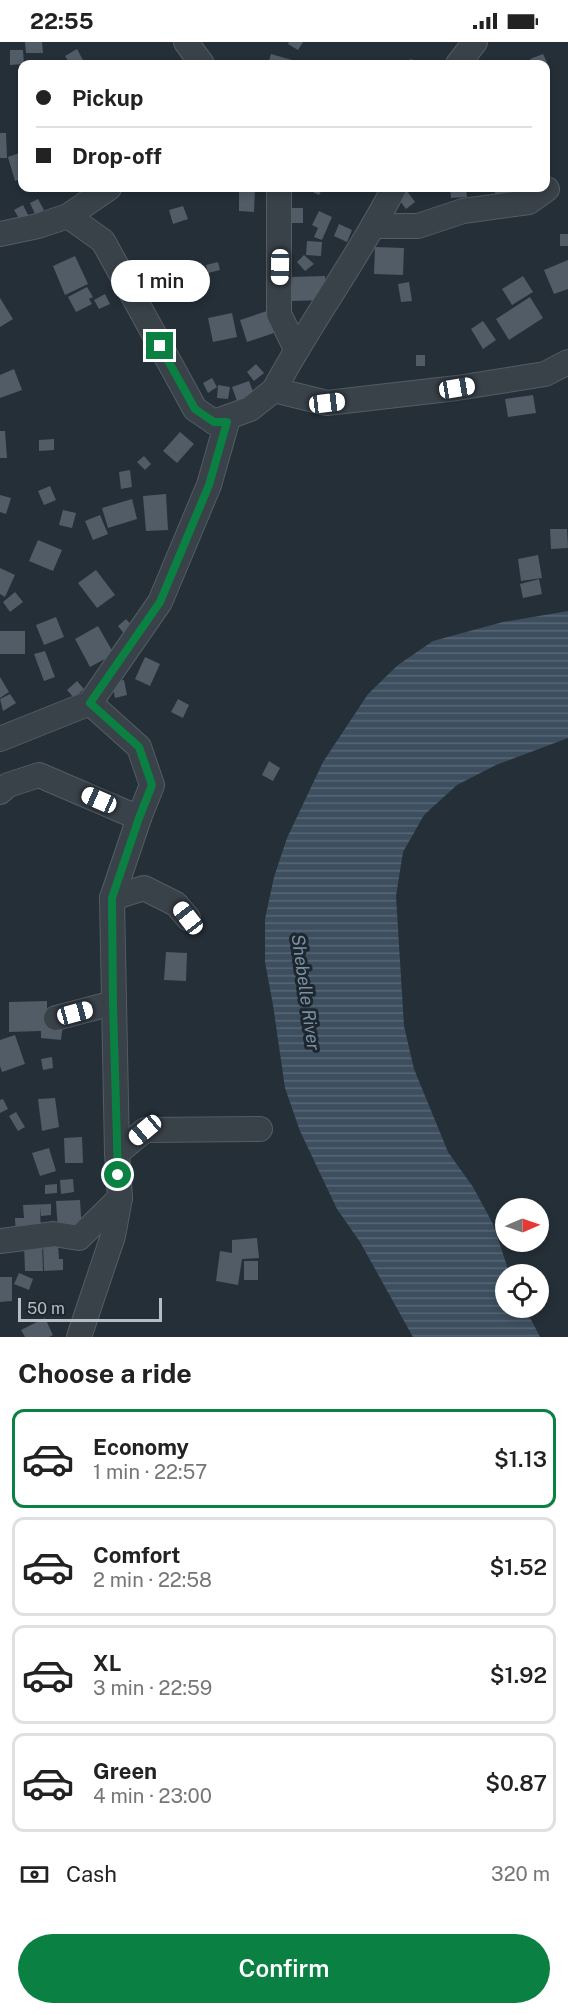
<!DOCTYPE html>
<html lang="en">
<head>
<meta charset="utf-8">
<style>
	:root { --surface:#fff; --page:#f2f2f2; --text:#222; --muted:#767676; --line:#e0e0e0; --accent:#0b8043 }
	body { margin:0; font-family:"Public Sans",sans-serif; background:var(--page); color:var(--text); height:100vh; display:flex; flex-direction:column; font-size:22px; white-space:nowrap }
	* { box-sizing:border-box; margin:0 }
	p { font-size:20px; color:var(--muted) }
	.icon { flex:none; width:33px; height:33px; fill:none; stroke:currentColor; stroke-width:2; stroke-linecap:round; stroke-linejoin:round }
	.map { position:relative; height:1295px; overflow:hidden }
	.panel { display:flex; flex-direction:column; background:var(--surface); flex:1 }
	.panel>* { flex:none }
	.banner { position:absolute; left:18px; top:18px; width:532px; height:132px; border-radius:12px; box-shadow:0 3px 9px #0003; display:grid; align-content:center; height:132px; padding:0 18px; background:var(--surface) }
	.needle { width:39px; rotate:88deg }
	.controls { position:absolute; left:495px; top:1156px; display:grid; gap:12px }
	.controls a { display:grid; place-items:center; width:54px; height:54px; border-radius:50%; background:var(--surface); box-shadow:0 3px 9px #0003; font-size:30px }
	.scale { position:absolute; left:18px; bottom:15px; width:144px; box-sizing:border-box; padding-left:6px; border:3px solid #b4bcc5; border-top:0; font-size:16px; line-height:21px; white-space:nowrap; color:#b4bcc5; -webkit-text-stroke:4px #1e262e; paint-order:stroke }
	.end { position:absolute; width:27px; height:27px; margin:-14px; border:8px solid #0b8043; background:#fff; box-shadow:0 0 0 3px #fff }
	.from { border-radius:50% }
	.bubble { position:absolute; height:42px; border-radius:21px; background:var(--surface); box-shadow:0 3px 9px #0003; font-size:20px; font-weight:600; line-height:42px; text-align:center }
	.car { position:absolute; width:18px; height:36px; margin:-18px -9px; border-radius:8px; box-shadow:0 0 4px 2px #0007; background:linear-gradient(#fff 24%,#345 0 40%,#fff 0 76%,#345 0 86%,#fff 0) }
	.banner b { display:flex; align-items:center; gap:21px; height:57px; font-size:22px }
	.banner b+b { border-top:2px solid var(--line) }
	.banner i { width:15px; height:15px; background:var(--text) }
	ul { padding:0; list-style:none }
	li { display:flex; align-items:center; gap:18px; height:99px; margin:0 12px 9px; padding:0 6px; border:3px solid var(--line); border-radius:12px }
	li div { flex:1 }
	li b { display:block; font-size:22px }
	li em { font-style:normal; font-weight:600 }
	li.active { border-color:var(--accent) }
	li>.icon { width:54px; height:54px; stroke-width:1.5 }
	h2 { padding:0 18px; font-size:27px; line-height:72px }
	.pay { display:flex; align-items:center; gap:15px; height:66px; padding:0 18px; font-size:22px }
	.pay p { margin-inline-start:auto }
	.cta { display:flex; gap:12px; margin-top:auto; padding:12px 18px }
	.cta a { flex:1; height:69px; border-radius:36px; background:var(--accent); color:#fff; font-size:24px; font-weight:600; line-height:69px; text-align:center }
	.status { display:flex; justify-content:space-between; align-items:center; height:42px; padding:0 30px; background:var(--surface); direction:ltr }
	.status svg { height:16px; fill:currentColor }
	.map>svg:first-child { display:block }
</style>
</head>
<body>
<div class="status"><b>22:55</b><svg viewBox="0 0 49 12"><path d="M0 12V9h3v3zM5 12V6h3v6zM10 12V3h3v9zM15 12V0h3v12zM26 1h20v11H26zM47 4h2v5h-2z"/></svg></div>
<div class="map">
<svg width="568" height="1295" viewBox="0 0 568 1295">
	<defs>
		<pattern id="water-rules" width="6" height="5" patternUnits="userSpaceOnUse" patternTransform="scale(1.5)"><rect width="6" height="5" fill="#3d4f5f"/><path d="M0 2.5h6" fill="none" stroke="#576674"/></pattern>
	</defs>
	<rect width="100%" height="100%" fill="#252f38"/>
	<path fill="url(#water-rules)" d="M568,569V696L496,723L457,743L424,773L403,810L396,854L404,984L414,1027L448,1110L473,1145L493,1182L510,1233H506V1266H525L540,1295H413L360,1200L337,1167L300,1089L285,1046L273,963L265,920V877L274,835L287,796L323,720L368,652L398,623L433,599L503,580Z"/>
	<g fill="#515c67">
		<path d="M25,0H42L43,11H26Z"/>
		<path d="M289,0H303L298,8L288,2Z"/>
		<path d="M77,7L83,18L76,22H70L65,14Z"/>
		<path d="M10,8H23L24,22L10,23Z"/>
		<path d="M271,12L292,18L291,22H268Z"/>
		<path d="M543,12L550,27L546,29V22H533L530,17Z"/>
		<path d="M410,17L429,22H408Z"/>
		<path d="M0,91H6L7,116H0Z"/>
		<path d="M22,110V136L15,139L8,115Z"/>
		<path d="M239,146H255L254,170L239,169Z"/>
		<path d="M304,146H323L319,153Z"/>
		<path d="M450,146H466L467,155L451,156Z"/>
		<path d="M500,146H507L511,158L500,163L494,148Z"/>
		<path d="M407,149L415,160L406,167L398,156Z"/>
		<path d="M38,157L44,168L35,172L30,161Z"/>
		<path d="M23,163L28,173L20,178L14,168Z"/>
		<path d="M183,164L188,177L173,182L169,168Z"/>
		<rect x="288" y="166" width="15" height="15"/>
		<path d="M319,169L332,175L322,198L314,195L318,186L312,183Z"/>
		<path d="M339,182L352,188L347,200L334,194Z"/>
		<rect x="560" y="192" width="8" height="12"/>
		<path d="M307,199L322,200L321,214L306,213Z"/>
		<path d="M375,205L404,206L403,233L374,232Z"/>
		<path d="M304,213L314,222L305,229L297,220Z"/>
		<path d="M75,214L88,242L65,253L53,224Z"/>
		<path d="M568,218V247L554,252L544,228Z"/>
		<path d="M218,220L220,228L208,231L206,223Z"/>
		<path d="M172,223L178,234L163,243L156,232Z"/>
		<path d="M325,234L326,258L291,259L290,235Z"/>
		<path d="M523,234L533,250L512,263L502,247Z"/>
		<path d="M409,240L412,259L401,260L398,242Z"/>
		<path d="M87,245L93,255L89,257L92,262L76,270L68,255Z"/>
		<path d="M105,252L110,262L99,267L94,258Z"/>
		<path d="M530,255L543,276L509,298L496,277Z"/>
		<path d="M0,256L13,277L0,285Z"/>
		<path d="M267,269L274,291L247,300L240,278Z"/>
		<path d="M232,271L237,295L213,300L208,276Z"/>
		<path d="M483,279L496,298L483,307L471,287Z"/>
		<rect x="416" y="313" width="9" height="11"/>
		<path d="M256,322L264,331L254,339L247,330Z"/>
		<path d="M14,327L22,348L0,356V333Z"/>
		<path d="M212,336L217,345L208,351L203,341Z"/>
		<path d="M249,339L254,352L237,359L232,345Z"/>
		<path d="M218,343L230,345L228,357L217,356Z"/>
		<path d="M533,353L536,371L508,375L505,357Z"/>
		<path d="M0,389H5L7,416H0Z"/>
		<path d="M180,390L194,402L177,421L163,409Z"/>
		<path d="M54,397V408L39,409V398Z"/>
		<path d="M144,414L151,422L145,428L137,420Z"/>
		<path d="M130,428L132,445L121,447L119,430Z"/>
		<path d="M50,444L56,458L44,463L38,449Z"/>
		<path d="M166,452L168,488L146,489L143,454Z"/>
		<path d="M0,453L11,456L6,472L0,470Z"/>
		<path d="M132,457L137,477L108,486L102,466Z"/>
		<path d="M63,468L76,471L72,486L59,483Z"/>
		<path d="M100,473L108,492L93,498L85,479Z"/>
		<path d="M550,487H567L568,506L551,507Z"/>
		<path d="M38,498L62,508L53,529L29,519Z"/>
		<path d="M538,513L542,536L521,539L518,517Z"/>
		<path d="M0,526L15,533L5,555L0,552Z"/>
		<path d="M96,528L115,553L97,566L78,541Z"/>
		<path d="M539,537L542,552L523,556L520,542Z"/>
		<path d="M15,550L23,560L10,570L3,560Z"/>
		<path d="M56,575L64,595L44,603L36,583Z"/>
		<path d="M126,577L134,586L125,593L118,584Z"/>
		<path d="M98,584L114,612L90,625L75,597Z"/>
		<rect x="0" y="589" width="25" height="23"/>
		<path d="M45,609L55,635L44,639L34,612Z"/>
		<path d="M145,615L160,622L150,644L135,637Z"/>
		<path d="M0,635L9,650L0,656Z"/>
		<path d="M124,638L127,653L115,656L112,640Z"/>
		<path d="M77,639L84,647L74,656L67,648Z"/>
		<path d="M10,652L16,661L3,669L0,657Z"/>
		<path d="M178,657L189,663L183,676L171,670Z"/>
		<path d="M269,719L280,726L273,739L262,733Z"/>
		<path d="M166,910L187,911L186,939L164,938Z"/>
		<path d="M47,959V981L63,982L61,998L41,996V989L9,990V960Z"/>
		<path d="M15,993L25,1022L2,1030L0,1024V998Z"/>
		<path d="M52,1015L53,1026L43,1028L41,1017Z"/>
		<path d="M55,1056L59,1085L42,1089L38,1057Z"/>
		<path d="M3,1057L8,1067L0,1071V1058Z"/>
		<path d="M16,1070L25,1085L18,1089L9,1074Z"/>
		<path d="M82,1095L83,1121H65L64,1096Z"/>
		<path d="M49,1106L56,1129L40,1134L32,1111Z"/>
		<path d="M73,1137L74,1150L61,1152L60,1138Z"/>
		<path d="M57,1142V1151L45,1152V1143Z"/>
		<path d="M80,1158L82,1189L58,1190L56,1159Z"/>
		<path d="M51,1162V1173L41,1174L40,1165L41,1193L16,1194L15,1176H24L23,1163Z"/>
		<path d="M257,1196L259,1216L242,1217L238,1243L216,1239L220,1209L232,1211V1198Z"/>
		<path d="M24,1202H42L43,1229H25Z"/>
		<path d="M43,1202H58L59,1217H63V1228L44,1229Z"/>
		<rect x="244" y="1219" width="14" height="19"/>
		<path d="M19,1231L33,1237L29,1248L14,1242Z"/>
		<path d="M0,1235H12V1259L0,1260Z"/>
		<path d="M45,1276L53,1293L49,1295H25L21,1288Z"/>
	</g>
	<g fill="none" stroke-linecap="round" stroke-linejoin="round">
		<defs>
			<g id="minor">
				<path d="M186,0L202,22"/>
				<path d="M458,22L475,0"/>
				<path d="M279,146V272L296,307"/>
				<path d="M68,174L109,146"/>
				<path d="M374,184H418L463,169L529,160L547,147"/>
				<path d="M0,192L38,184L68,174L103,199L195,367L214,380L250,367L274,348L327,361L457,346L545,332L568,320"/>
				<path d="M274,348C311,279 358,216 394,146"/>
				<path d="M0,697L90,661L160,560L209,443L227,380H214"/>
				<path d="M0,750L8,743L39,733L139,776"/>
				<path d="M112,856L144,846L176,862L188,876"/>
				<path d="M56,976L113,961"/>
				<path d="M117,1111L145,1088L260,1087"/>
				<path d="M0,1199L54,1192L79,1196L120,1156"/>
				<path d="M79,1295L113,1194L120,1156L117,1111L112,856L139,776L152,743L139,705L90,661"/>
			</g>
		</defs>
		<use href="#minor" stroke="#545c64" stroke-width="26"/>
		<use href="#minor" stroke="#394149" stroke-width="24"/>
	</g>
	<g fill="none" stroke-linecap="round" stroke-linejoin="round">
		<path stroke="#0b8043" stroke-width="8" d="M118,1133L113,962L112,856L139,776L152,743L139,705L90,661L160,560L209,443L227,380H214L195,367L160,304"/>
	</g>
	<g text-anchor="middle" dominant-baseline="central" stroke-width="6" stroke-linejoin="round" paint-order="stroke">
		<g font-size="18" font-style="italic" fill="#7890a4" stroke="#1e262e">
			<text transform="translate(306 950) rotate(82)">Shebelle River</text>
		</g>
	</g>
</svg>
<div class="controls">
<a><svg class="needle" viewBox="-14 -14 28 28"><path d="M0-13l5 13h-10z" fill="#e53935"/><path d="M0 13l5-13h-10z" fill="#767676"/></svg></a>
<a><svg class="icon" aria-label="locate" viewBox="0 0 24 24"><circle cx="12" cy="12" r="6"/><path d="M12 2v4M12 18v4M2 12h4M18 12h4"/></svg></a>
</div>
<div class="scale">50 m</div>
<i class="end from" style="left:118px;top:1133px"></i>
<i class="end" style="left:160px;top:304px"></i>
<div class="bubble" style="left:111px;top:218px;width:99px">1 min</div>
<i class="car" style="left:280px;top:225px;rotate:181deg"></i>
<i class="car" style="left:457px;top:346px;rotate:81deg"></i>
<i class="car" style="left:327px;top:361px;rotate:83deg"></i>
<i class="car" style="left:99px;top:758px;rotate:294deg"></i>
<i class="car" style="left:188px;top:876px;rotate:322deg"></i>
<i class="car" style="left:75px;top:971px;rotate:75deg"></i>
<i class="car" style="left:145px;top:1088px;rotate:230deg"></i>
<div class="banner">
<b><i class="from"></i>Pickup</b>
<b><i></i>Drop-off</b>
</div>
</div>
<section class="panel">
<h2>Choose a ride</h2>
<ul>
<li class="active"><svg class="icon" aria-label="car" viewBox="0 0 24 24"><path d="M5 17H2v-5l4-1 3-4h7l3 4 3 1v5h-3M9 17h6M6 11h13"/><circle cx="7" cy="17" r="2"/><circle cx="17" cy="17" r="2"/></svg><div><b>Economy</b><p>1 min · 22:57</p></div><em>$1.13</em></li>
<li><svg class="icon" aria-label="car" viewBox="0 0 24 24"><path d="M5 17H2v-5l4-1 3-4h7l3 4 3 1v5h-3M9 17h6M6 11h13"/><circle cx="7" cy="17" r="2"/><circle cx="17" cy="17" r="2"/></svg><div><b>Comfort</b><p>2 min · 22:58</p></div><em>$1.52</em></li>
<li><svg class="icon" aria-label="car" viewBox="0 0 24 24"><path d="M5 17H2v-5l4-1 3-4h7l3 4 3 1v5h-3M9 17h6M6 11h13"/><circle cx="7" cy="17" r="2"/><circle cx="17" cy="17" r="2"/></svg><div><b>XL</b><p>3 min · 22:59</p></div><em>$1.92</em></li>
<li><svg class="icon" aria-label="car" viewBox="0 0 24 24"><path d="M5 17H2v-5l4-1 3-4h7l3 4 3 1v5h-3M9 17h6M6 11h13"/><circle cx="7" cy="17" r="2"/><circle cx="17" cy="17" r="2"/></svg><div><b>Green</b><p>4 min · 23:00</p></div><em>$0.87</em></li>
</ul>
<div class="pay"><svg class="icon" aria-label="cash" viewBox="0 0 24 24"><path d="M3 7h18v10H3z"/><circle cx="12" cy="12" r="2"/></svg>Cash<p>320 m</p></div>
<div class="cta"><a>Confirm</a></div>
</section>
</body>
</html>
